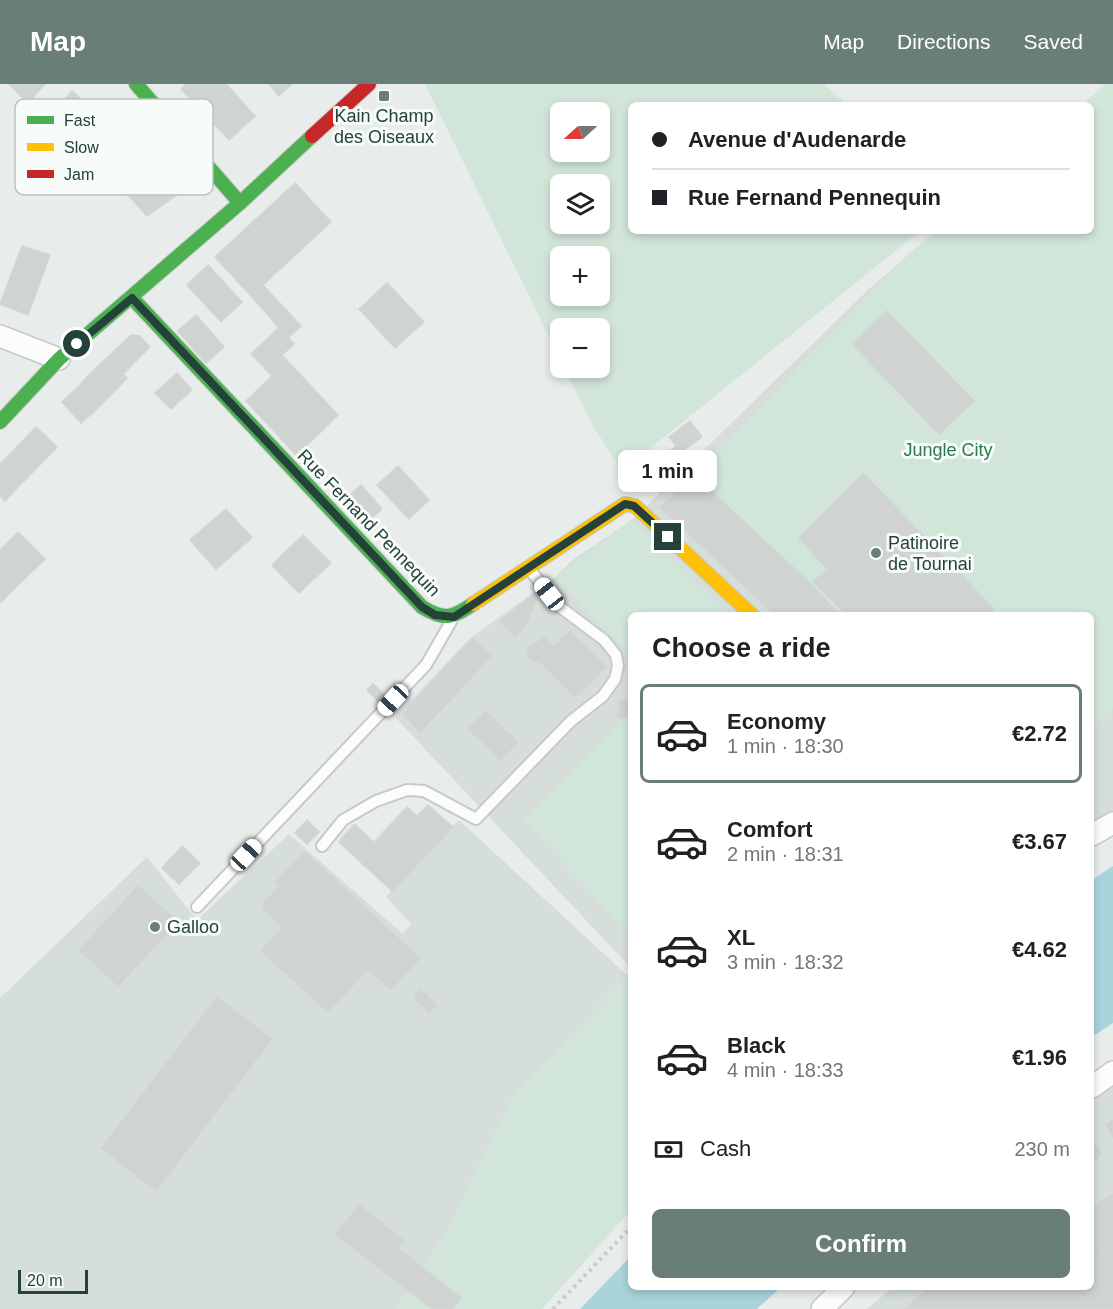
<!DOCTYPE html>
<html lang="en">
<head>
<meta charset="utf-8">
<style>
	:root { --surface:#fff; --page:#f2f2f2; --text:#202124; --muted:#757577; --line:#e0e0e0; --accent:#697e78 }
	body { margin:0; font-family:Helvetica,sans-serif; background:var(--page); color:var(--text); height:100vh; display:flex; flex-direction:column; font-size:22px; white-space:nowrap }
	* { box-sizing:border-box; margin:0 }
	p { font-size:20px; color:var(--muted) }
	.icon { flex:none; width:33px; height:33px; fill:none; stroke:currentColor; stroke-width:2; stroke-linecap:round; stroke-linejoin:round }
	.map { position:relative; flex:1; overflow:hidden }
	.details { position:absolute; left:628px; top:528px; width:466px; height:678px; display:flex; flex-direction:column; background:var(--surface); border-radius:9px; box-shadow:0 3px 9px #0003 }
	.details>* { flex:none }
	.hud { position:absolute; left:628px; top:18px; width:466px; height:132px; border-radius:9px; box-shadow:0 3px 9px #0003; display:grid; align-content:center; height:132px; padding:0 24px; background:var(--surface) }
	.needle { width:39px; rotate:249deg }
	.tools { position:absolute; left:550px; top:18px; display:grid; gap:12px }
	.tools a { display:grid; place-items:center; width:60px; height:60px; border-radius:9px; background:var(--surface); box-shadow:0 3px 9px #0003; font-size:30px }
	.scale { position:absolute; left:18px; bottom:15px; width:70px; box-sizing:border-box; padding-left:6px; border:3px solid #24423a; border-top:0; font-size:16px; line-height:21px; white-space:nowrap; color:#24423a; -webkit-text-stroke:4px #f7fbf9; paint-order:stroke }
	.end { position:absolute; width:27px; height:27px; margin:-14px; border:8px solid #24423a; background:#fff; box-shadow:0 0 0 3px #fff }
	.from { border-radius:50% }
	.bubble { position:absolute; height:42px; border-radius:9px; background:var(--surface); box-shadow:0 3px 9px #0003; font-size:20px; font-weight:700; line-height:42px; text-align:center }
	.car { position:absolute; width:18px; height:36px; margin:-18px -9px; border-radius:8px; box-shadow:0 0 4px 2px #0007; background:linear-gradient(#fff 24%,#345 0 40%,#fff 0 76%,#345 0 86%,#fff 0) }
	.hud b { display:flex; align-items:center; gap:21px; height:57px; font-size:22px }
	.hud b+b { border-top:2px solid var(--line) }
	.hud i { width:15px; height:15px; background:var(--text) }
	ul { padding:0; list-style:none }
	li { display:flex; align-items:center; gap:18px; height:99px; margin:0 12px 9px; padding:0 12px; border:3px solid transparent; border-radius:9px }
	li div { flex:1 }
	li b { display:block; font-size:22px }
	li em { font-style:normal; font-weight:700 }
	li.current { border-color:var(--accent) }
	li>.icon { width:54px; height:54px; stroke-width:1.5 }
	h2 { padding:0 24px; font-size:27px; line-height:72px }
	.pay { display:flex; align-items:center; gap:15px; height:66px; padding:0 24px; font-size:22px }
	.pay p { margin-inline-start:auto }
	.button { display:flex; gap:12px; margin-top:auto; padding:12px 24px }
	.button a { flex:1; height:69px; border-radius:9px; background:var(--accent); color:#fff; font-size:24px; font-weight:700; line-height:69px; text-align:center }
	header { display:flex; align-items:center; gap:36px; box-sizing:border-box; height:84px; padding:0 30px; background:var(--accent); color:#fff }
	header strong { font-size:28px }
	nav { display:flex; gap:33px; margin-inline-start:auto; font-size:21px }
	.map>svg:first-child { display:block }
</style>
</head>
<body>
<header>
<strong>Map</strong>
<nav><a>Map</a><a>Directions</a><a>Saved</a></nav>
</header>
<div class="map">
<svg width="1113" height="1225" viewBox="0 0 1113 1225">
	<rect width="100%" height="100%" fill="#e8edeb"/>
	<g fill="#d6dedb">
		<path d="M1106,0L1113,5V739L1092,749V531H632L631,884L395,633L469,555L555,493L574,475L632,436L870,204L936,147H1092V21H1082Z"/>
		<path d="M407,722L417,732L451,744L459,736L628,892L511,1016L448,1146L395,1225H0V914L147,773L197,836L289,750L403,850L411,840L386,813L392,806L338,757L354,739L373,757Z"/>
		<path d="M1113,994V1225H867L893,1203H1092V1005Z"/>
	</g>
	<g fill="#d1e6d8" fill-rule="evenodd">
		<path d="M425,0H824L847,21H632V147H920L622,387L593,342L564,284H600V244H561V277ZM561,28H600V68H561ZM561,100H600V140H561ZM561,172H600V212H561Z"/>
		<path d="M1106,0H1113V625L1092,643V531H827L695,392L903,175L936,147H1092V21H1082Z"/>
		<path d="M632,436L731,531H632L631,572L555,493Z"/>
		<path d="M631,628V853L524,736Z"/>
		<path d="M631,889V1126L542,1225H395L448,1146L511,1016Z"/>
	</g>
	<g fill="#a9d4db">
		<path d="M1113,782V939L1092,953V796Z"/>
		<path d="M631,1172L632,1203H781L757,1225H580Z"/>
	</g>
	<g fill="#cfd4d2" stroke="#d1d6d4" stroke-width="1.5">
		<path d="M9,0H45L28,19Z"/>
		<path d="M187,0H226L255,32L229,56L181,5Z"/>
		<path d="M269,0H292L279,12Z"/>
		<path d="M72,7L95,28L61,68L38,45Z"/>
		<path d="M133,47L182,107L147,132L99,79Z"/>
		<path d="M295,99L331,138L251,212L215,173Z"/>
		<path d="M22,162L50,171L28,231L0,220Z"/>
		<path d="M208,181L242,218L221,238L187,201Z"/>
		<path d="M387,199L424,238L395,264L359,225Z"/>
		<path d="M263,201L301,242L288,254L251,212Z"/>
		<path d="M887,227L974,317L939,350L852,260Z"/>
		<path d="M196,231L224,263L206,279L178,247Z"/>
		<path d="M279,243L294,260L281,272L267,255Z"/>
		<path d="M131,251L140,252L150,263L123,290L106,275Z"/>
		<path d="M267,255L338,331L324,345L251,270Z"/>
		<path d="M106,275L127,294L119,303L98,282Z"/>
		<path d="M98,282L119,303L111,311L90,290Z"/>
		<path d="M177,289L192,306L171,325L155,309Z"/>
		<path d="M90,290L111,311L97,325L77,304Z"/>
		<path d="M273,291L324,345L296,371L246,317Z"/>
		<path d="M77,304L97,325L81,339L62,318Z"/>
		<path d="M690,337L702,353L681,368L669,353Z"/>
		<path d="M36,343L57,363L31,390L10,370Z"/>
		<path d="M676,362L684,372L664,388L656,378Z"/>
		<path d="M647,367L664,388L639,408L622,387Z"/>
		<path d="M10,370L31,390L17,404L0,387V380Z"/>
		<path d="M398,382L429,416L409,435L377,401Z"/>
		<path d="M0,387L17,404L5,417L0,412Z"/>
		<path d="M863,389L994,525L987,531H875L872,529L869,531H847L813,498L827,485L799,454Z"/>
		<path d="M695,392L810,499L840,531H775L660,423Z"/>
		<path d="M361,401L382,425L363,442L341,419Z"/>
		<path d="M226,425L252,454L216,485L190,456Z"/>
		<path d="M18,448L45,475L1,518L0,466Z"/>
		<path d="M303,451L331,479L299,509L272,481Z"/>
		<path d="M535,509L538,512L526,541L515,553L500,537Z"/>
		<path d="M570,547L606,583L575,613L540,578H534L528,572V565L537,557L548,568Z"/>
		<path d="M544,553L553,562L548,568L539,558Z"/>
		<path d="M473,554L491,572L460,606L441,588Z"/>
		<path d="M441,588L460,606L420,648L403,630Z"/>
		<path d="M373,600L388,614L381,621L367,606Z"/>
		<path d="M628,616L629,634H618V617Z"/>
		<path d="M485,627L518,658L501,676L468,645Z"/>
		<path d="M428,721L453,743L392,807L339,758L355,741L375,760L407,723L417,732Z"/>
		<path d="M307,736L319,748L307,760L295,749Z"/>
		<path d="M182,762L200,779L179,800L162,784Z"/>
		<path d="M305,768L420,874L391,906L275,799Z"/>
		<path d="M138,802L178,838L118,902L79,866Z"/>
		<path d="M279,803L368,885L328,928L261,867L282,844L263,825V819Z"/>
		<path d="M421,905L437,921L429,929L413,913Z"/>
		<path d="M217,913L272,955L156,1107L101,1064Z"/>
		<path d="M1113,1036V1053L1106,1041Z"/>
		<path d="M1092,1057L1102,1069L1092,1079Z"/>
		<path d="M1113,1110V1178L1092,1155V1124Z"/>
		<path d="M360,1121L404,1157L398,1164L461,1214L452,1225H432L335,1150Z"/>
		<path d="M1092,1155L1113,1178V1225H904L925,1207L921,1203H1092Z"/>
	</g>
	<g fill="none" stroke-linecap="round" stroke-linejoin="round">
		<defs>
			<g id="lane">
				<path d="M322,762L343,736L376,717L407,706L424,707L476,735L571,637L603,612L615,595L618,582L616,571L604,556L560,523L530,486"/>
				<path d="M197,823L426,581L452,536"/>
			</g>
			<g id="street">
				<path d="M0,252L59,275"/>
				<path d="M1092,751L1113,739"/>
				<path d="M1092,1003L1113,988"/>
				<path d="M822,1225L844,1203"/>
			</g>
			<g id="fast">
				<path d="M136,0L240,119"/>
				<path d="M132,214L422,523C445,537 452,534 473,520"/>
				<path d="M0,338L59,275L240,119L312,52"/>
			</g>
			<path id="slow" d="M473,520L625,420L635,422L752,531"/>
			<path id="jam" d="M312,52L369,0"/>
		</defs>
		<use href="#lane" stroke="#c5cac8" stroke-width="14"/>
		<use href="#street" stroke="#c5cac8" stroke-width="24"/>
		<use href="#fast" stroke="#c3cbc8" stroke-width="16"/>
		<use href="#slow" stroke="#c3cbc8" stroke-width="16"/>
		<use href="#jam" stroke="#c3cbc8" stroke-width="16"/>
		<path stroke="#c3ccca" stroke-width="4" stroke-dasharray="3 4.5" stroke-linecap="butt" d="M553,1225L632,1142"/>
		<use href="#lane" stroke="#fcfcfc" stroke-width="10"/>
		<use href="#street" stroke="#fcfcfc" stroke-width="21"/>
		<use href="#fast" stroke="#4caf50" stroke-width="14"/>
		<use href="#slow" stroke="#ffc107" stroke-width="14"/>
		<use href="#jam" stroke="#c62828" stroke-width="14"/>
	</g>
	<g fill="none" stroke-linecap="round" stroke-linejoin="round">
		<path stroke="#24423a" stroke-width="8" d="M77,260L132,214L422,523L435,531L454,533L625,420L634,422L668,453"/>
	</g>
	<g fill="#697e78" stroke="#f7fbf9" stroke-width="2">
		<rect x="378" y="6" width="12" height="12" rx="3"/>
		<circle cx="876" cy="469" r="6"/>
		<circle cx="155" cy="843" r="6"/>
	</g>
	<g text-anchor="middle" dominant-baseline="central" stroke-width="6" stroke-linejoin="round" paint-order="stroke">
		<g font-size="18" fill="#24423a" stroke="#f7fbf9" text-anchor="start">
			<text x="384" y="32" text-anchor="middle">Kain Champ<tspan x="384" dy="21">des Oiseaux</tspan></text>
			<text x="888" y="459">Patinoire<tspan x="888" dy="21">de Tournai</tspan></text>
			<text x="167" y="843">Galloo</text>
		</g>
		<g font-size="18" fill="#2d7a4b" stroke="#f7fbf9">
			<text x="948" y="366">Jungle City</text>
		</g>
		<g font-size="18" fill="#24423a" stroke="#f7fbf9">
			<text transform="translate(369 439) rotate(46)">Rue Fernand Pennequin</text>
		</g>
	</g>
	<rect x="15" y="15" width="198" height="96" rx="9" fill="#f7fbf9" stroke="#b8c4c0" stroke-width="1.5"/>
	<rect x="27" y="32" width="27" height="8" fill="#4caf50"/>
	<rect x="27" y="59" width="27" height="8" fill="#ffc107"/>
	<rect x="27" y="86" width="27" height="8" fill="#c62828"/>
	<g font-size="16" fill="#24423a">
		<text x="64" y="42">Fast</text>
		<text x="64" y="69">Slow</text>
		<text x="64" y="96">Jam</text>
	</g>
</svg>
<div class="tools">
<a><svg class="needle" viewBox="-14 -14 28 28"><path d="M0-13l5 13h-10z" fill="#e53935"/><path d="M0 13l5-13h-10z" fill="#757577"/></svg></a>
<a><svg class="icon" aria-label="layers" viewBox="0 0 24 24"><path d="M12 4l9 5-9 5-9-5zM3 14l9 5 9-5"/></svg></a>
<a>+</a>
<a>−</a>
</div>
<div class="scale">20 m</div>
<i class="end from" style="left:77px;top:260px"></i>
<i class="end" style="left:668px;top:453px"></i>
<div class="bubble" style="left:618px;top:366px;width:99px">1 min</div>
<i class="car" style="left:549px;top:510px;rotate:322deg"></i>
<i class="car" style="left:393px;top:616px;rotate:223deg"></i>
<i class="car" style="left:246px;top:771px;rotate:43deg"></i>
<div class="hud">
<b><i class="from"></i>Avenue d'Audenarde</b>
<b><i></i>Rue Fernand Pennequin</b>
</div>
<section class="details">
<h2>Choose a ride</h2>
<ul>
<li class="current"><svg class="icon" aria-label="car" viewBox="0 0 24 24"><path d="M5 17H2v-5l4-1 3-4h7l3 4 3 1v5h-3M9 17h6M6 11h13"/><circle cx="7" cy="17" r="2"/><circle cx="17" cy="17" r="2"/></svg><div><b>Economy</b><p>1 min · 18:30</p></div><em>€2.72</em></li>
<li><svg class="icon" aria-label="car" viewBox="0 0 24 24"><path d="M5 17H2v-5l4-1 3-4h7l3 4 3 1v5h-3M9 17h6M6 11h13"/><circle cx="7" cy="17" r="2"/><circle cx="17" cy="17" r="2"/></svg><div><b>Comfort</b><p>2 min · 18:31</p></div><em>€3.67</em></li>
<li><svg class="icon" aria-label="car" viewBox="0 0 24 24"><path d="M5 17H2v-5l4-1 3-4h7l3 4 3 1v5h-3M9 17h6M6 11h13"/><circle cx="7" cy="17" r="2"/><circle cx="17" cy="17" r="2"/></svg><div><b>XL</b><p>3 min · 18:32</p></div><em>€4.62</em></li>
<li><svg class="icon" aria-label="car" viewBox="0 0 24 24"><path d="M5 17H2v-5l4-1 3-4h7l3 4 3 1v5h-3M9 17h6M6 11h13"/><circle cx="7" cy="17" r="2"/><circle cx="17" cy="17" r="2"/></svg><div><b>Black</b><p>4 min · 18:33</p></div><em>€1.96</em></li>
</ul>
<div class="pay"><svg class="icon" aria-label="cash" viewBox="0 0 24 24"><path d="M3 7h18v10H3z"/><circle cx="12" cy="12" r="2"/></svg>Cash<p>230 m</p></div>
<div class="button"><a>Confirm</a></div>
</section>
</div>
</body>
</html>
